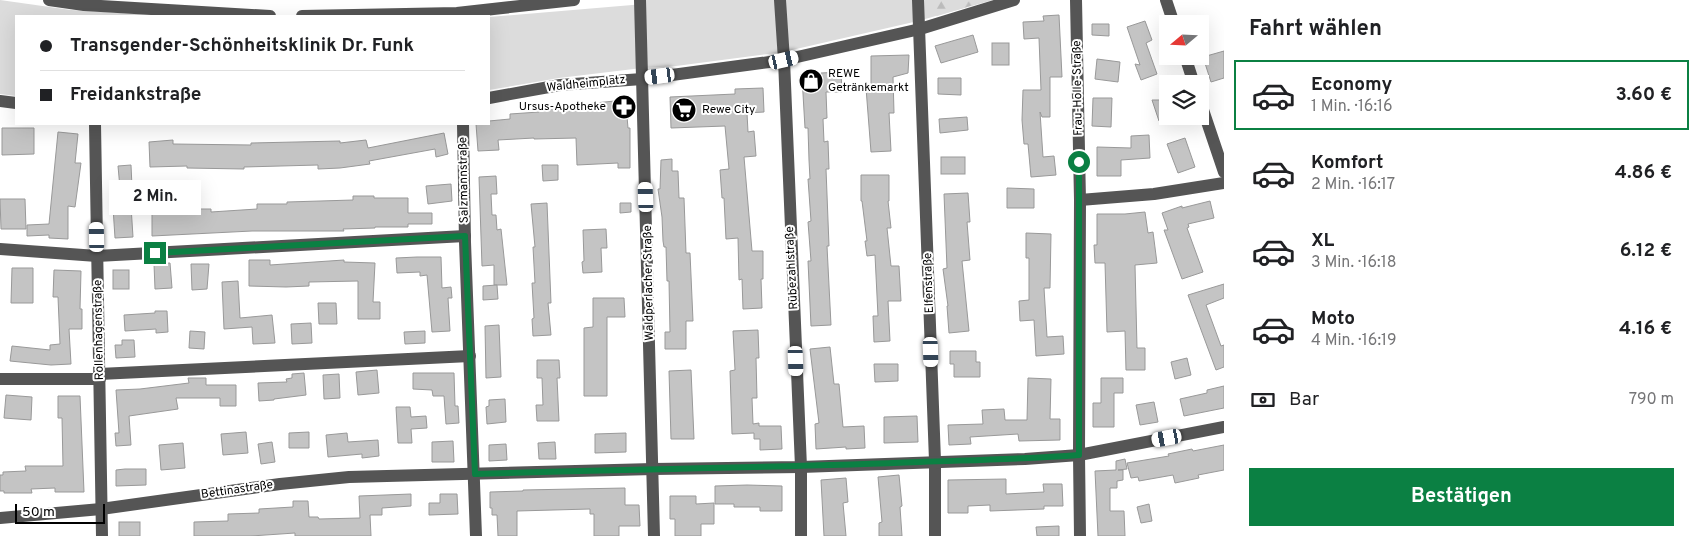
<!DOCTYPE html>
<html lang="de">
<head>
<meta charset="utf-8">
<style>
	:root { --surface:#fff; --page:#f6f6f6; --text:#202124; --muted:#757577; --line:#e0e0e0; --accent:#0b8043 }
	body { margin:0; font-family:Overpass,sans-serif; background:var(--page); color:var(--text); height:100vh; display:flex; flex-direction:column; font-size:19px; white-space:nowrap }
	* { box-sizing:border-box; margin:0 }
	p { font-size:16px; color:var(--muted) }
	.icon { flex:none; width:28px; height:28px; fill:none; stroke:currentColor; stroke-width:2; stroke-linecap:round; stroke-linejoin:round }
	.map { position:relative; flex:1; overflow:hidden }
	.details { display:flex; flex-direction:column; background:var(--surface); width:475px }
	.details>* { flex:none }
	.top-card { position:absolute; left:15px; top:15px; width:475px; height:110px; border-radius:0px; box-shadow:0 5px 20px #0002; display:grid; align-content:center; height:110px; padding:0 25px; background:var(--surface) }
	.needle { width:32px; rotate:251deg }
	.controls { position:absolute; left:1159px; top:15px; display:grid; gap:10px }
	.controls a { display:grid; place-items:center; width:50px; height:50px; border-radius:0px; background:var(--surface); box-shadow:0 5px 20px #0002; font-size:25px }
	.scale { position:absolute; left:15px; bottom:12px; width:90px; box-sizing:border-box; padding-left:5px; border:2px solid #000; border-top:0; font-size:14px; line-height:18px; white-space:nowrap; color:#000; -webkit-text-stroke:4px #fff; paint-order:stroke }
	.end { position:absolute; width:22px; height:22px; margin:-11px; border:6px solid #0b8043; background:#fff; box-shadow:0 0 0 2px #fff }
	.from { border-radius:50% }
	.bubble { position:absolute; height:35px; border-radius:0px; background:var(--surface); box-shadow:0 5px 20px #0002; font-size:16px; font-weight:700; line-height:35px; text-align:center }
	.car { position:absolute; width:15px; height:30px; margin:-15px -8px; border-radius:6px; box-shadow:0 0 4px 1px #0007; background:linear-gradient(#fff 24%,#345 0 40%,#fff 0 76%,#345 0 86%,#fff 0) }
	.top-card b { display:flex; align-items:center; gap:18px; height:48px; font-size:19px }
	.top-card b+b { border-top:1px solid var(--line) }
	.top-card i { width:12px; height:12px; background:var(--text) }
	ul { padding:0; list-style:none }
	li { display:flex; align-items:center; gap:15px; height:70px; margin:0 10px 8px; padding:0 15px; border:2px solid transparent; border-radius:0px }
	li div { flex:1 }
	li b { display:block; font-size:19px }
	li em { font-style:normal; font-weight:700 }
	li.selected { border-color:var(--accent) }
	li>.icon { width:45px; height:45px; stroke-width:1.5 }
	h2 { padding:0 25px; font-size:22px; line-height:60px }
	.pay { display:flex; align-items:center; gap:12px; height:55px; padding:0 25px; font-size:19px }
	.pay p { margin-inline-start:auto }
	.cta { display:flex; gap:10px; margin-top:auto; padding:10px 25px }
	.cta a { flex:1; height:58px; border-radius:0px; background:var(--accent); color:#fff; font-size:20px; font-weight:700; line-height:58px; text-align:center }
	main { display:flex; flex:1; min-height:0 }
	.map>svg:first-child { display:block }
</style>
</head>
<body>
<main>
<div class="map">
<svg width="1224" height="536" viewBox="0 0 1224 536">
	<defs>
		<pattern id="forest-firs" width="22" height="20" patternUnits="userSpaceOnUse" patternTransform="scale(1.25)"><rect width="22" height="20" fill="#dcdcdc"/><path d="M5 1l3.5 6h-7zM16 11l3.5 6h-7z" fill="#bbb"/></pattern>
	</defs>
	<rect width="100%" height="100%" fill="#fff"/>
	<g fill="#dcdcdc">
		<path d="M0,0L71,10L170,16H16V96L0,94Z"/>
		<path d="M644,0H993L918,21L783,52L676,66L642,68L559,78L489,90V17L644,4Z"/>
	</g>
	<path fill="url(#forest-firs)" d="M927,0H990L937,16L930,12Z"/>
	<g fill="#c4c4c4" stroke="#999">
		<path d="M1059,15L1062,77H1050V117H1042L1040,112L1043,157L1054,156L1056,175L1031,177L1028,144H1024L1022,120L1023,90H1041L1039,38L1024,39L1023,22L1044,21L1043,16Z"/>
		<path d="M1145,21L1152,40L1146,43L1157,74L1141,80L1135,64L1140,65L1127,27Z"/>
		<path d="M1092,24H1109V36L1092,35Z"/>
		<path d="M973,35L978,52L941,63L935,46Z"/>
		<rect x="992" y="43" width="17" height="22"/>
		<path d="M1224,51V78L1211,82L1203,57Z"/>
		<path d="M909,55L908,73L893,77L894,113H889L891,151L871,152L866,88H871V56Z"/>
		<path d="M1097,59L1120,62L1118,82L1095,79Z"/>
		<path d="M841,72L842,92H826L827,118L823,119L824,142L828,141L829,169H826L829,246H827L831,325L811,326L808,261H811L808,222L811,221L808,179H810L809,160L808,128H805L802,77L821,76V73Z"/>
		<path d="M938,78H961V95L938,94Z"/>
		<path d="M763,88L764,112L747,113L748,132L754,131L756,156L744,157L752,251H763V279H761L762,308L743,309L742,279L739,280L738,238L726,239L724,198H722L720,170L729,169L725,126L671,128L670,97L735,94V89Z"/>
		<path d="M1093,98H1112L1111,127L1092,126Z"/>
		<path d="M1152,100H1164L1168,109V116L1170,117L1159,121Z"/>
		<path d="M615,101V102H622L626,105L628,128H630V168H618V163L577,165L576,138L534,139V138L498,140L499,150L478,151L476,124H489V121L510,119V114L539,112V109L574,108V105Z"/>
		<path d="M967,117L968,130L940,133L939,119Z"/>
		<path d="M2,128H34V154L2,155Z"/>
		<path d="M58,132L78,134L75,163H81L75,207L68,206V239L49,238V235L27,236V225L49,224Z"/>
		<path d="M444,133L448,154L436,157L435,149L369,161L370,164L340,168L318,169V165L244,167V169L187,168V166L150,167L149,142L173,140V144L251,145V143L340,141V143L366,140L368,148Z"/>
		<path d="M1149,135L1150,158L1121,160V176H1097V147L1131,148V136Z"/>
		<path d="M1185,138L1195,167L1178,173L1167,144Z"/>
		<rect x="941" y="157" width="24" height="17"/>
		<path d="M672,159V171H678L679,198H684L686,253H690L693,321H686V349H665V332H670L669,281H667L666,247H664L663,241L662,217L658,189H660L661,160Z"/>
		<path d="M131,165L132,187L120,188L118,166Z"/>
		<path d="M542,165H558V180L543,181Z"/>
		<path d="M861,175H889V201H888L891,228H887L891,266H899L901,301H888L890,341L874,342L873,316H878L875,255L867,256L865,241H867L862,201H861Z"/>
		<path d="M496,176L497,194H491L492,215H496L497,230L501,229L507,285H494V265L482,266L479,177Z"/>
		<path d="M451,184L452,201L428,204L426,186Z"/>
		<path d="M1007,188L1034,189V208H1007Z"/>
		<path d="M968,193L970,222H967L970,260L962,261L969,331L949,333L947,306H948L943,269L947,268L944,194Z"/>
		<path d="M353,196H374V198H408V213H432V224H408V227H375V228L343,229L344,231H252L152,236V214H190V209H211V212L257,209V204H287V202L353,200Z"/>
		<path d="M0,199H25L26,229H1Z"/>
		<path d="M1210,201L1214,218L1188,224L1189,227L1187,228L1203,272L1182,279L1164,230H1168L1162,213L1182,206V208Z"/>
		<path d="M547,203L551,303H548L551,335L533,336L532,319L534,318L532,283H535L533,247H535L531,204Z"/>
		<path d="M620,203H631V212L620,213Z"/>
		<path d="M131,206L133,237L115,238L113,207Z"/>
		<path d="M1145,212L1148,233L1153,232L1157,263L1135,265L1137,348H1145V370H1126L1125,331L1107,332L1105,263H1095L1094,245H1097V214H1125Z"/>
		<path d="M606,229L607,248H601L602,272L583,273L582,262L584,261L583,230Z"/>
		<path d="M1026,233L1051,234L1050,288H1044L1047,337L1063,336L1064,354L1036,356L1034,320L1020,321L1019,301L1029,300V258H1026Z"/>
		<path d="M417,257H441L442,288L451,287L452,298H448L450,331L432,332L427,275L420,276V272L397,273L396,258Z"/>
		<path d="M249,260H270V265L344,260V262L375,263L373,302H380V319H358V281L309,282V286L286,287L249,286Z"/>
		<path d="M170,263L172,288L155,289L154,264Z"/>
		<path d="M191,264H209L207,289L192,290Z"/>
		<path d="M12,268H33V303H11Z"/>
		<path d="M54,270L81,271L80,309H82V329H69L71,364L51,365L10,361L12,346L50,350V345L60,344L58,297H53Z"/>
		<rect x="113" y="270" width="16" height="19"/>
		<path d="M238,281L240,318L272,315L275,343L253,344L252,327L224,329L222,282Z"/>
		<path d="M1224,284V298L1206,305L1221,346L1224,345V367L1216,370L1188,295Z"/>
		<path d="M497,285L498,299L483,300V286Z"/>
		<path d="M593,298H624L625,317H607V396H584V328L593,327Z"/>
		<path d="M318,303H336L337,324H319Z"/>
		<path d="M155,311H167L168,332L156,333V329L125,331L124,315L155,313Z"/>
		<path d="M311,323L312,343L292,344L291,324Z"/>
		<path d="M499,325L501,377L486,378L485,326Z"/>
		<path d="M758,330L759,358H756L757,398H752L753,424L759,423V426H781L782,449L760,450V439H754V433L732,434L730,371L735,370L733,331Z"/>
		<path d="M190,331L205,332L204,349L189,348Z"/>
		<path d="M425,331V343L405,344L404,332Z"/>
		<path d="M122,340H134L135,357L116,358L115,345H122Z"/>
		<path d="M830,347L834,384H839L843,427L864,426L865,448L846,449V447L816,449L815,424L819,423L810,349Z"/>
		<path d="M950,351H976V362H980V377H954V364H950Z"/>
		<path d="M1187,358L1191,375L1175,379L1171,362Z"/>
		<path d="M537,360H559L560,378H557L559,421H537L536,405H543L542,378H537Z"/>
		<path d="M874,364H898V381L875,382Z"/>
		<path d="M377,370L379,393L358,395L356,372Z"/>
		<path d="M691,370L694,439H671L669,371Z"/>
		<path d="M304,373L306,395L274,399V400L259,401L258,383L287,382L286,379L292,378V374Z"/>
		<path d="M413,373H454L455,406H458L459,423L446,424L444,396H433L432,390L413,389Z"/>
		<path d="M339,374L340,398L324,399L323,375Z"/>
		<path d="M188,378H206V385H236V406H220V398H176L178,409L129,416L131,445L116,446L115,433H119L116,390L140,389L189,383Z"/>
		<path d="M1028,378L1051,379L1050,419H1060V440L1019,441L1018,434L970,437L971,444L949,445L948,425L983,424L982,410L1004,409L1005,420H1027Z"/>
		<path d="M1101,378H1123V393H1114V427H1093V403H1101Z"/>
		<path d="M1224,386V408L1184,416L1180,399L1207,393V390Z"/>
		<path d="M6,395L32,397L31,420L4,418Z"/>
		<path d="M58,396H80L84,492H55V488L31,489L32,493H4V491H0V475H3V472L26,471L25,466H63L62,418H58Z"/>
		<path d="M505,399L506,422L487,424L486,407L489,406V400Z"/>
		<path d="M1154,402L1158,422L1140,425L1136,405Z"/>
		<path d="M396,407H410L411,417L426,416L427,428L411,429L412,443H398Z"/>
		<path d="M917,416L918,442L884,443V417Z"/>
		<path d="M246,432L248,453L223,455L221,434Z"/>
		<path d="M309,432V448H289V433Z"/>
		<path d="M347,433L348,442L378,440L379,456L362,458V454L328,457L326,435Z"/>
		<path d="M626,433V452L595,453V434Z"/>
		<path d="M453,441L454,462H432V442Z"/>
		<path d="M272,442L275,462L261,464L258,444Z"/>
		<path d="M555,442L556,459H539L538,443Z"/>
		<path d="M183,443L185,468L161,470L159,445Z"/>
		<path d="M506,444L507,460L489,461V445Z"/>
		<path d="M1224,445V470L1198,475L1199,478L1175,483L1173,475L1139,481L1138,477L1131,478L1127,463L1169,456L1168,454L1192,449L1193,451Z"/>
		<path d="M1125,459L1127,469L1118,470H1123V480L1117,481V488H1110V511H1124L1125,536H1098L1095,471L1116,470V461Z"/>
		<path d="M125,469H146V485L116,486V470Z"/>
		<path d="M899,475L902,506L900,507L902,536H879V523L882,522L878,477Z"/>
		<path d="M846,478L848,502L843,503L846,536H824L821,480Z"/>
		<path d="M1006,479V494L1044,492L1043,484H1062L1063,506H1044V509L990,511V505L968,506V513H948V480Z"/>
		<path d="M747,485L782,486V511H760V507H734V504H715V486Z"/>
		<path d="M625,488V505H639L640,526H619V536H594V514H590V509L517,511V536H498L497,515H492V508H490V492L523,491V490Z"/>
		<path d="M411,494V506L382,508V515H370L371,536H295V533L251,536H194V522L228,521V514L259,513V509L293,507V501H308L309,517H318L319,519L360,518L359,496Z"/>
		<path d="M440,494H457L458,514L429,515V503H440Z"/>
		<path d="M670,496H696V504L714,503V524H701V536H675V519H670Z"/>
		<path d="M1149,504L1152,521L1141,523L1137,507Z"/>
		<rect x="119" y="522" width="21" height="14"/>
		<path d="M1059,526V536H1037L1036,527Z"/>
	</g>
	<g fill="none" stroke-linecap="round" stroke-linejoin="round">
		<g stroke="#555" stroke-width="12">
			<path d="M49,0L84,5L270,16"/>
			<path d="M640,0L654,536"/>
			<path d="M780,0L784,60L801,467V536"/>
			<path d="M918,0L935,461V536"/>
			<path d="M1076,0L1080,200L1079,455L1080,536"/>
			<path d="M1166,0L1174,24"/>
			<path d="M302,16L457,13L574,0"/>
			<path d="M1185,56L1194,84"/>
			<path d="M489,98L560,85L642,79L784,60L920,29L1014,0"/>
			<path d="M0,101L16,103"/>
			<path d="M1200,101L1224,172"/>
			<path d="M95,124L102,536"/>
			<path d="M463,124L465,242L476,536"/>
			<path d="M1080,200L1154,194L1224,183"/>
			<path d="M0,249L97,256L465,236"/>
			<path d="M99,374L470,356"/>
			<path d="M0,379H100"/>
			<path d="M0,518L101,509L280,484L349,477L653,469L801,467L1025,459L1079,455L1224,427"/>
		</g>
	</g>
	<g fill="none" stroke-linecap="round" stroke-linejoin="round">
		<path stroke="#0b8043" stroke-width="6" d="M155,253L465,236L475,474C624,469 772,468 920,462C973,460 1026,459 1079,455V162"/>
	</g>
	<defs>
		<symbol id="shop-disc" viewBox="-11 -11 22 22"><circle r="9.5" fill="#000" stroke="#fff"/><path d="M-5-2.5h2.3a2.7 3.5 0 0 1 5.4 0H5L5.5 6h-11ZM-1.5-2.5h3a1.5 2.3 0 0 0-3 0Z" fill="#fff"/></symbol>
		<symbol id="pharmacy-disc" viewBox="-11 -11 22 22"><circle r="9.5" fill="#000" stroke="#fff"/><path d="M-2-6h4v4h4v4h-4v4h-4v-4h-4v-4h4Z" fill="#fff"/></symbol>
		<symbol id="supermarket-disc" viewBox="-11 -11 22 22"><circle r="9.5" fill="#000" stroke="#fff"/><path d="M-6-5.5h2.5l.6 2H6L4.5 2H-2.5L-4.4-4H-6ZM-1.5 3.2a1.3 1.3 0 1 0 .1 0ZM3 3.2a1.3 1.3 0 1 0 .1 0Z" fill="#fff"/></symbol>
	</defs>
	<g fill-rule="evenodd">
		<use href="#shop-disc" x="797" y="67" width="28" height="28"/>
		<use href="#pharmacy-disc" x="610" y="93" width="28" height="28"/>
		<use href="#supermarket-disc" x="670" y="96" width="28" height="28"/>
	</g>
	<g text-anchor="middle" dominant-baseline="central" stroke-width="4" stroke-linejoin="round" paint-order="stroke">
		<g font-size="12" fill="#000" stroke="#fff" text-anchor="start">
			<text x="828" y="74">REWE<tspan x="828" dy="14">Getränkemarkt</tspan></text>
			<text x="606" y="107" text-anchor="end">Ursus-Apotheke</text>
			<text x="702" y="110">Rewe City</text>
		</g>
		<g font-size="12" fill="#000" stroke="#fff">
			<text transform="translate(586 84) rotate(-6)">Waldheimplatz</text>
			<text transform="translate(1078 88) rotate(-91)">Frau-Holle-Straße</text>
			<text transform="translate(464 180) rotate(-91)">Salzmannstraße</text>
			<text transform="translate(792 268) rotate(-93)">Rübezahlstraße</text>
			<text transform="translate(649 283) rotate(-91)">Waldperlacher Straße</text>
			<text transform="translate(929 283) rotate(-92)">Elfenstraße</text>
			<text transform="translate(99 330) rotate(-91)">Rollenhagenstraße</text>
			<text transform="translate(237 490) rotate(-8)">Bettinastraße</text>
		</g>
	</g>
</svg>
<div class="controls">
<a><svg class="needle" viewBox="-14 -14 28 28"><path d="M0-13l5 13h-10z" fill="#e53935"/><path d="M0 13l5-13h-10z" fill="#757577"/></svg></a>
<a><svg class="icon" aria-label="layers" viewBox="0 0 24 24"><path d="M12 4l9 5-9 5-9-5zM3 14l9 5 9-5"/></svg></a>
</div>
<div class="scale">50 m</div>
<i class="end from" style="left:1079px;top:162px"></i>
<i class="end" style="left:155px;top:253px"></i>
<div class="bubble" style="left:109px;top:180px;width:92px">2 Min.</div>
<i class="car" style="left:784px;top:60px;rotate:77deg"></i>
<i class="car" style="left:660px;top:76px;rotate:263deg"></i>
<i class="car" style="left:646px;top:197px;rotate:358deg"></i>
<i class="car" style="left:97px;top:237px;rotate:359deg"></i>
<i class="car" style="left:931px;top:352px;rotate:178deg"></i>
<i class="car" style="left:796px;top:361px;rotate:178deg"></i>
<i class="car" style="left:1167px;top:438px;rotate:260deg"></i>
<div class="top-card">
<b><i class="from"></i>Transgender-Schönheitsklinik Dr. Funk</b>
<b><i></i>Freidankstraße</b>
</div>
</div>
<section class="details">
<h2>Fahrt wählen</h2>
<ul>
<li class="selected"><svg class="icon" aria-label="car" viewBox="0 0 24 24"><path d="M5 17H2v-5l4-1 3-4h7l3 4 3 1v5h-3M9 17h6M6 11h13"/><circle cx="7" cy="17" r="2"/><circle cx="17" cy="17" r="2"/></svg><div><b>Economy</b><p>1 Min. · 16:16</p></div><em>3.60 €</em></li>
<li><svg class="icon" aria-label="car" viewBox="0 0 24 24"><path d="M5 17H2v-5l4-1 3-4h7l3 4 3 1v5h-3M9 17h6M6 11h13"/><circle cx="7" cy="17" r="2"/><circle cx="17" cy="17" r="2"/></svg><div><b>Komfort</b><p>2 Min. · 16:17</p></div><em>4.86 €</em></li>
<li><svg class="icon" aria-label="car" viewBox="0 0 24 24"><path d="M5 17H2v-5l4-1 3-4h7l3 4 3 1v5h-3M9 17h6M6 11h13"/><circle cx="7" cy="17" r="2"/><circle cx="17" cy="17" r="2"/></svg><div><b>XL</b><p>3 Min. · 16:18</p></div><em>6.12 €</em></li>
<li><svg class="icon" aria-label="car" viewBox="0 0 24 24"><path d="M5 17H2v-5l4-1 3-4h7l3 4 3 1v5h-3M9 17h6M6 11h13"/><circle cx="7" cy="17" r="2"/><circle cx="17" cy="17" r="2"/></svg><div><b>Moto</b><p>4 Min. · 16:19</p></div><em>4.16 €</em></li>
</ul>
<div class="pay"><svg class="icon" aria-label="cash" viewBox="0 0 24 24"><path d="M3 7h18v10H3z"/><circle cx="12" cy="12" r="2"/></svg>Bar<p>790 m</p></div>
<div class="cta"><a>Bestätigen</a></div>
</section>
</main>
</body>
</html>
